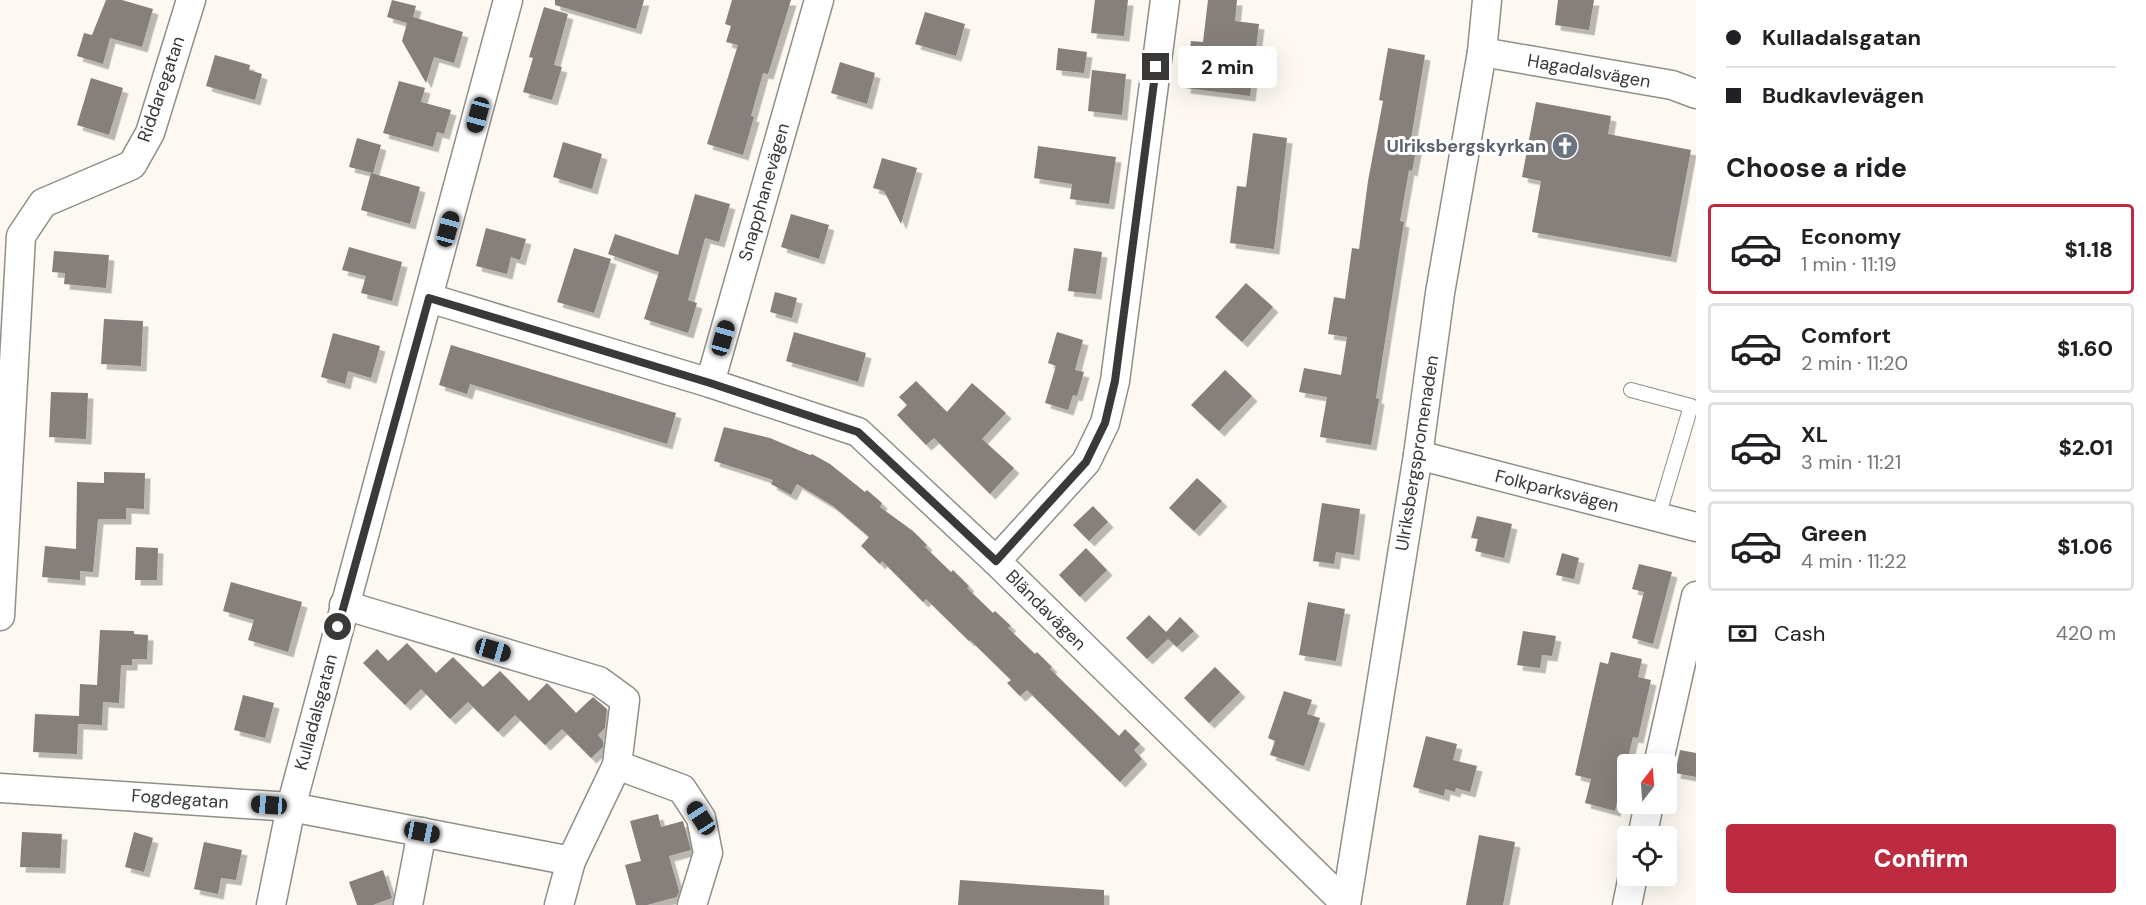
<!DOCTYPE html>
<html lang="en">
<head>
<meta charset="utf-8">
<style>
	:root { --surface:#fff; --page:#f2f2f2; --text:#202124; --muted:#757577; --line:#e0e0e0; --accent:#bc2b3f }
	body { margin:0; font-family:"DM Sans",sans-serif; background:var(--page); color:var(--text); height:100vh; display:flex; flex-direction:column; font-size:22px; white-space:nowrap }
	* { box-sizing:border-box; margin:0 }
	p { font-size:20px; color:var(--muted) }
	.icon { flex:none; width:33px; height:33px; fill:none; stroke:currentColor; stroke-width:2; stroke-linecap:round; stroke-linejoin:round }
	.map { position:relative; flex:1; overflow:hidden }
	.panel { display:flex; flex-direction:column; background:var(--surface); width:450px }
	.panel>* { flex:none }
	.banner { display:grid; align-content:center; height:132px; padding:0 30px; background:var(--surface) }
	.needle { width:39px; rotate:17deg }
	.buttons { position:absolute; left:1617px; top:754px; display:grid; gap:12px }
	.buttons a { display:grid; place-items:center; width:60px; height:60px; border-radius:6px; background:var(--surface); box-shadow:0 6px 24px #0002; font-size:30px }
	.end { position:absolute; width:27px; height:27px; margin:-14px; border:8px solid #3b3937; background:#fff; box-shadow:0 0 0 3px #fff }
	.from { border-radius:50% }
	.bubble { position:absolute; height:42px; border-radius:6px; background:var(--surface); box-shadow:0 6px 24px #0002; font-size:20px; font-weight:800; line-height:42px; text-align:center }
	.car { position:absolute; width:18px; height:36px; margin:-18px -9px; border-radius:8px; box-shadow:0 0 4px 2px #0007; background:linear-gradient(#222 24%,#8ab4d8 0 40%,#222 0 76%,#8ab4d8 0 86%,#222 0) }
	.banner b { display:flex; align-items:center; gap:21px; height:57px; font-size:22px }
	.banner b+b { border-top:2px solid var(--line) }
	.banner i { width:15px; height:15px; background:var(--text) }
	ul { padding:0; list-style:none }
	li { display:flex; align-items:center; gap:18px; height:90px; margin:0 12px 9px; padding:0 18px; border:3px solid var(--line); border-radius:6px }
	li div { flex:1 }
	li b { display:block; font-size:22px }
	li em { font-style:normal; font-weight:800 }
	li.on { border-color:var(--accent) }
	li>.icon { width:54px; height:54px; stroke-width:1.5 }
	h2 { padding:0 30px; font-size:27px; line-height:72px }
	.pay { display:flex; align-items:center; gap:15px; height:66px; padding:0 30px; font-size:22px }
	.pay p { margin-inline-start:auto }
	.primary-button { display:flex; gap:12px; margin-top:auto; padding:12px 30px }
	.primary-button a { flex:1; height:69px; border-radius:6px; background:var(--accent); color:#fff; font-size:24px; font-weight:800; line-height:69px; text-align:center }
	main { display:flex; flex:1; min-height:0 }
	.map>svg:first-child { display:block }
</style>
</head>
<body>
<main>
<div class="map">
<svg width="1696" height="905" viewBox="0 0 1696 905">
	<defs>
		<filter id="shadow"><feDropShadow dx="5.5" dy="5.5" stdDeviation="0" flood-color="#0004"/></filter>
	</defs>
	<rect width="100%" height="100%" fill="#fdf9f2"/>
	<g fill="#867f7c" filter="url(#shadow)">
		<path d="M106,0H122L153,9L142,47L110,38L103,64L77,56L84,33L92,35Z"/>
		<path d="M392,0L416,6L413,17L463,32L454,63L434,57L426,83L402,41L407,23L387,17Z"/>
		<path d="M555,0H644L636,29L555,5Z"/>
		<path d="M732,0H791L768,74L763,73L751,116L754,117L743,155L707,144L738,45L726,42L731,26L725,24Z"/>
		<path d="M1095,0H1128L1124,36L1091,33Z"/>
		<path d="M1208,0H1237L1235,21L1259,24L1250,96L1185,88L1191,41L1203,42Z"/>
		<path d="M1558,0H1594L1589,30L1555,25Z"/>
		<path d="M544,7L568,14L554,65L562,67L552,100L523,92L533,58L529,57Z"/>
		<path d="M925,12L965,24L956,56L915,44Z"/>
		<path d="M1058,48L1087,52L1084,73L1056,70Z"/>
		<path d="M1388,48L1425,55L1411,139L1418,140L1412,171L1409,170L1400,221L1404,222L1376,398L1379,399L1371,445L1320,437L1327,397L1299,392L1304,368L1341,375L1347,337L1328,334L1334,297L1345,299L1352,248L1359,249L1368,181L1383,101L1379,100Z"/>
		<path d="M215,55L250,65L249,70L262,74L255,100L206,86Z"/>
		<path d="M840,62L875,73L867,104L831,93Z"/>
		<path d="M1092,70L1126,74L1122,115L1088,111Z"/>
		<path d="M91,78L123,88L109,135L77,125Z"/>
		<path d="M399,81L425,88L421,102L451,110L444,134L437,132L433,147L383,133Z"/>
		<path d="M1536,102L1611,116L1608,134L1691,150L1671,257L1532,232L1541,181L1522,177Z"/>
		<path d="M1253,133L1287,138L1274,249L1230,243L1237,186L1246,187Z"/>
		<path d="M357,138L381,145L373,173L349,167Z"/>
		<path d="M563,142L602,154L592,189L553,177Z"/>
		<path d="M1038,146L1116,157L1109,204L1070,199L1072,184L1034,178Z"/>
		<path d="M882,158L917,168L901,224L884,191L873,188Z"/>
		<path d="M371,173L420,187L410,224L361,210Z"/>
		<path d="M695,194L730,204L719,242L705,238L688,300L697,303L688,333L644,319L659,272L608,254L615,234L678,255Z"/>
		<path d="M791,214L829,225L819,259L781,247Z"/>
		<path d="M486,228L526,239L520,260L511,257L507,274L476,266Z"/>
		<path d="M349,247L402,262L392,301L361,293L366,276L342,270Z"/>
		<path d="M574,248L611,259L594,313L557,302Z"/>
		<path d="M1074,248L1102,252L1096,294L1068,291Z"/>
		<path d="M54,251L109,255L106,288L64,284L65,273L52,272Z"/>
		<path d="M1246,283L1273,307L1242,342L1215,317Z"/>
		<path d="M775,292L797,298L792,318L770,312Z"/>
		<path d="M104,319L143,321L141,366L101,364Z"/>
		<path d="M794,332L866,353L858,382L786,361Z"/>
		<path d="M1057,332L1083,340L1075,370L1084,372L1077,396L1073,395L1068,410L1045,403L1056,366L1048,363Z"/>
		<path d="M333,333L380,346L371,378L348,371L345,384L321,377Z"/>
		<path d="M451,345L676,413L667,444L470,384L467,394L439,385Z"/>
		<path d="M1225,370L1252,396L1219,431L1191,405Z"/>
		<path d="M916,381L947,412L972,383L1006,413L982,439L1014,468L990,494L934,438L926,445L897,415L907,405L899,397Z"/>
		<path d="M51,392L88,393L86,439L49,437Z"/>
		<path d="M724,427L770,438L810,455L812,454L830,464L865,492L867,490L882,503L880,507L913,531L927,545L925,547L951,572L953,570L969,586L967,588L993,613L995,611L1011,626L1008,628L1035,654L1037,652L1052,667L1050,669L1119,736L1125,729L1140,744L1134,750L1142,759L1120,782L1027,690L1020,696L1007,683L1011,680L970,640L969,641L926,599L923,602L882,561L880,564L861,546L869,537L833,506L797,484L791,495L771,484L773,480L714,461Z"/>
		<path d="M104,472L145,473L144,509L126,508V519H98L93,572L80,571V580L42,577L45,546L76,549L77,482L104,483Z"/>
		<path d="M1197,478L1222,501L1194,531L1169,508Z"/>
		<path d="M1322,503L1360,509L1354,555L1336,552L1334,564L1313,561Z"/>
		<path d="M1093,506L1108,522L1089,541L1073,525Z"/>
		<path d="M1477,516L1512,524L1504,558L1475,551L1478,539L1471,538Z"/>
		<path d="M136,547L158,548L157,580H135Z"/>
		<path d="M1086,548L1107,570L1080,597L1059,575Z"/>
		<path d="M1562,553L1579,558L1574,579L1556,575Z"/>
		<path d="M1639,564L1672,572L1653,644L1632,638L1644,592L1632,589Z"/>
		<path d="M231,582L302,602L288,652L248,640L254,620L223,611Z"/>
		<path d="M1308,602L1345,609L1336,661L1299,655Z"/>
		<path d="M1149,615L1166,632L1180,617L1194,631L1177,647L1168,639L1147,659L1126,638Z"/>
		<path d="M100,630L134,631V634L148,635L147,659H132V665H121L119,703L103,702L102,725L78,724L77,754L33,752L35,714L79,716L80,684L97,685Z"/>
		<path d="M1523,631L1556,636L1552,656L1542,655L1540,668L1517,665Z"/>
		<path d="M407,643L436,673L453,657L483,687L500,671L529,701L547,683L576,713L593,697L607,709L605,728L598,735L603,741V747L591,758L562,729L545,745L515,715L498,732L468,702L450,719L421,689L405,705L363,663L377,649L388,661Z"/>
		<path d="M1611,652L1642,659L1638,677L1651,680L1638,738L1633,737L1615,811L1585,803L1591,779L1575,775L1600,662L1608,664Z"/>
		<path d="M1215,667L1240,692L1209,723L1184,698Z"/>
		<path d="M1284,691L1312,700L1307,714L1320,718L1304,766L1270,755L1275,741L1268,738Z"/>
		<path d="M243,695L274,703L265,738L234,730Z"/>
		<path d="M1426,736L1457,744L1453,760L1477,766L1470,792L1456,788L1455,792L1445,789L1444,796L1413,787Z"/>
		<path d="M1680,750L1696,753V777L1675,773Z"/>
		<path d="M658,814L661,827L683,821L691,850L669,856L679,891L677,897L647,905H636L625,865L641,861L630,821Z"/>
		<path d="M22,832L62,834L60,868L20,867Z"/>
		<path d="M134,832L153,838L144,872L125,867Z"/>
		<path d="M1479,835L1515,842L1503,905H1466Z"/>
		<path d="M204,842L242,850L236,880L221,878L218,894L194,889Z"/>
		<path d="M383,870L392,898L373,905H357L349,882Z"/>
		<path d="M960,880L1104,890V905H958Z"/>
	</g>
	<g fill="none" stroke-linecap="round" stroke-linejoin="round">
		<defs>
			<path id="lane" d="M1631,390L1691,406L1658,517"/>
			<g id="street">
				<path d="M1482,52L1672,85L1696,94"/>
				<path d="M429,298L710,383L858,432L996,561L1346,904"/>
				<path d="M710,383L819,0"/>
				<path d="M1418,455L1696,527"/>
				<path d="M996,561L1086,462L1105,423L1115,381L1165,0"/>
				<path d="M344,605L599,681L625,700L617,765L571,861L559,905"/>
				<path d="M0,616L21,236L43,203L132,165L150,133L191,0"/>
				<path d="M617,765L682,789L701,818L708,853L692,905"/>
				<path d="M1658,765L1696,596"/>
				<path d="M0,788L291,807L571,861"/>
				<path d="M1642,837L1649,804"/>
				<path d="M271,905L291,807L508,0"/>
				<path d="M408,905L422,832"/>
				<path d="M1346,905L1418,455L1440,293L1482,52L1487,0"/>
				<path d="M1627,905L1633,876"/>
			</g>
		</defs>
		<use href="#lane" stroke="#918e88" stroke-width="16"/>
		<use href="#street" stroke="#918e88" stroke-width="31"/>
		<use href="#lane" stroke="#fff" stroke-width="14"/>
		<use href="#street" stroke="#fff" stroke-width="28"/>
	</g>
	<g fill="none" stroke-linecap="round" stroke-linejoin="round">
		<path stroke="#3b3937" stroke-width="8" d="M338,627L429,298L710,383L858,432L996,561L1086,462L1105,423L1115,381L1156,67"/>
	</g>
	<defs>
		<symbol id="church-disc" viewBox="-11 -11 22 22"><circle r="9.5" fill="#6b7280" stroke="#fff"/><path d="M-1.2-6h2.4v3.5h3.3v2.4h-3.3V6h-2.4V-.1h-3.3v-2.4h3.3Z" fill="#fff"/></symbol>
	</defs>
	<g fill-rule="evenodd">
		<use href="#church-disc" x="1550" y="131" width="30" height="30"/>
	</g>
	<g text-anchor="middle" dominant-baseline="central" stroke-width="6" stroke-linejoin="round" paint-order="stroke">
		<g font-size="18" fill="#3b3937" stroke="#fff">
			<text transform="translate(1589 71) rotate(10)">Hagadalsvägen</text>
			<text transform="translate(161 89) rotate(-71)">Riddaregatan</text>
			<text transform="translate(764 192) rotate(-74)">Snapphanevägen</text>
			<text transform="translate(1417 453) rotate(-81)">Ulriksbergspromenaden</text>
			<text transform="translate(1557 491) rotate(14)">Folkparksvägen</text>
			<text transform="translate(1046 610) rotate(45)">Bländavägen</text>
			<text transform="translate(316 712) rotate(-75)">Kulladalsgatan</text>
			<text transform="translate(180 799) rotate(4)">Fogdegatan</text>
		</g>
		<g font-size="18" font-weight="bold" fill="#5b616d" stroke="#fff" text-anchor="end">
			<text x="1546" y="146">Ulriksbergskyrkan</text>
		</g>
	</g>
</svg>
<div class="buttons">
<a><svg class="needle" viewBox="-14 -14 28 28"><path d="M0-13l5 13h-10z" fill="#e53935"/><path d="M0 13l5-13h-10z" fill="#757577"/></svg></a>
<a><svg class="icon" aria-label="locate" viewBox="0 0 24 24"><circle cx="12" cy="12" r="6"/><path d="M12 2v4M12 18v4M2 12h4M18 12h4"/></svg></a>
</div>
<i class="end from" style="left:338px;top:627px"></i>
<i class="end" style="left:1156px;top:67px"></i>
<div class="bubble" style="left:1178px;top:46px;width:99px">2 min</div>
<i class="car" style="left:478px;top:115px;rotate:195deg"></i>
<i class="car" style="left:448px;top:229px;rotate:15deg"></i>
<i class="car" style="left:723px;top:338px;rotate:16deg"></i>
<i class="car" style="left:493px;top:650px;rotate:106deg"></i>
<i class="car" style="left:269px;top:805px;rotate:274deg"></i>
<i class="car" style="left:701px;top:818px;rotate:327deg"></i>
<i class="car" style="left:422px;top:832px;rotate:101deg"></i>
</div>
<section class="panel">
<div class="banner">
<b><i class="from"></i>Kulladalsgatan</b>
<b><i></i>Budkavlevägen</b>
</div>
<h2>Choose a ride</h2>
<ul>
<li class="on"><svg class="icon" aria-label="car" viewBox="0 0 24 24"><path d="M5 17H2v-5l4-1 3-4h7l3 4 3 1v5h-3M9 17h6M6 11h13"/><circle cx="7" cy="17" r="2"/><circle cx="17" cy="17" r="2"/></svg><div><b>Economy</b><p>1 min · 11:19</p></div><em>$1.18</em></li>
<li><svg class="icon" aria-label="car" viewBox="0 0 24 24"><path d="M5 17H2v-5l4-1 3-4h7l3 4 3 1v5h-3M9 17h6M6 11h13"/><circle cx="7" cy="17" r="2"/><circle cx="17" cy="17" r="2"/></svg><div><b>Comfort</b><p>2 min · 11:20</p></div><em>$1.60</em></li>
<li><svg class="icon" aria-label="car" viewBox="0 0 24 24"><path d="M5 17H2v-5l4-1 3-4h7l3 4 3 1v5h-3M9 17h6M6 11h13"/><circle cx="7" cy="17" r="2"/><circle cx="17" cy="17" r="2"/></svg><div><b>XL</b><p>3 min · 11:21</p></div><em>$2.01</em></li>
<li><svg class="icon" aria-label="car" viewBox="0 0 24 24"><path d="M5 17H2v-5l4-1 3-4h7l3 4 3 1v5h-3M9 17h6M6 11h13"/><circle cx="7" cy="17" r="2"/><circle cx="17" cy="17" r="2"/></svg><div><b>Green</b><p>4 min · 11:22</p></div><em>$1.06</em></li>
</ul>
<div class="pay"><svg class="icon" aria-label="cash" viewBox="0 0 24 24"><path d="M3 7h18v10H3z"/><circle cx="12" cy="12" r="2"/></svg>Cash<p>420 m</p></div>
<div class="primary-button"><a>Confirm</a></div>
</section>
</main>
</body>
</html>
